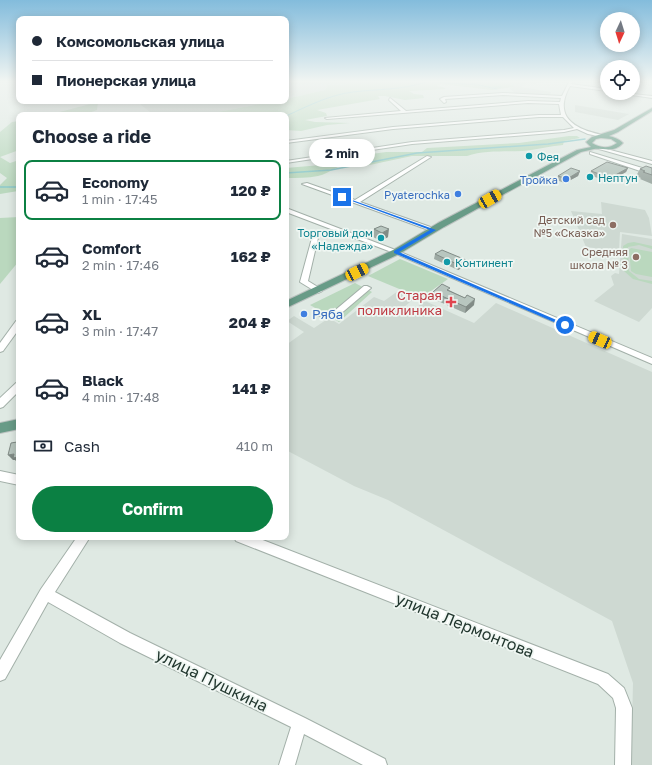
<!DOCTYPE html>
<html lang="en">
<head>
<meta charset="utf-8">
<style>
	:root { --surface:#fff; --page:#f2f2f3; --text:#1f2937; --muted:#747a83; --line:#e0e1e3; --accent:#0b8043 }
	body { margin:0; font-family:"Golos Text",sans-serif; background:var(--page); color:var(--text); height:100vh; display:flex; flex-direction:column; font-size:15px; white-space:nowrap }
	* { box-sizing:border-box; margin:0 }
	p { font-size:13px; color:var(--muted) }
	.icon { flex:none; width:22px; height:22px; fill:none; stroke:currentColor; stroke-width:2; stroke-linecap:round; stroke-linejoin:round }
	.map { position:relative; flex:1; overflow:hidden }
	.panel { position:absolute; left:16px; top:112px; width:273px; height:428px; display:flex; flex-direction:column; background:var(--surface); border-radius:8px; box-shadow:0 2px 10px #0003 }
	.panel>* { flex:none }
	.top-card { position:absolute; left:16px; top:16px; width:273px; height:88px; border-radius:8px; box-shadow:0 2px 10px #0003; display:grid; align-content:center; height:88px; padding:0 16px; background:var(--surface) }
	.needle { width:26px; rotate:184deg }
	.buttons { position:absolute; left:600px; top:12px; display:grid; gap:8px }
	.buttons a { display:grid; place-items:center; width:40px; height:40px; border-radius:50%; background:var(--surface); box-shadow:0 2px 10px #0003; font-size:20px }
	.end { position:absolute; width:18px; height:18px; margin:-9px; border:5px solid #1a73e8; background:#fff; box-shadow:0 0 0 2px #fff }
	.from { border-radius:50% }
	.bubble { position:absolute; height:28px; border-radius:14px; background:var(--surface); box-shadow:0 2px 10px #0003; font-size:13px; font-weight:700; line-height:28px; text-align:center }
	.car { position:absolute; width:12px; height:24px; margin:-12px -6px; border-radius:5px; box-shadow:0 0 3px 1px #0007; background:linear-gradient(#f5c518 24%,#345 0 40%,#f5c518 0 76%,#345 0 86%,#f5c518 0) }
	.top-card b { display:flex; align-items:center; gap:14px; height:38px; font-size:15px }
	.top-card b+b { border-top:1px solid var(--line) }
	.top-card i { width:10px; height:10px; background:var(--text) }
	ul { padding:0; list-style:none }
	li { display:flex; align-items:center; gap:12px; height:60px; margin:0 8px 6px; padding:0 8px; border:2px solid transparent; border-radius:8px }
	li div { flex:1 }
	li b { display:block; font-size:15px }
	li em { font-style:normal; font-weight:700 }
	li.on { border-color:var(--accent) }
	li>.icon { width:36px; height:36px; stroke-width:1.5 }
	h2 { padding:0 16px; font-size:18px; line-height:48px }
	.pay { display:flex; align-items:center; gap:10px; height:44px; padding:0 16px; font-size:15px }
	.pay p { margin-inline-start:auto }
	.primary-button { display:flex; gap:8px; margin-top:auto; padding:8px 16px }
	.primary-button a { flex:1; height:46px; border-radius:24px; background:var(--accent); color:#fff; font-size:16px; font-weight:700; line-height:46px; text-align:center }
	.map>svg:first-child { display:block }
</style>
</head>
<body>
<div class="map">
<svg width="652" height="765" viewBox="0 0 652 765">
	<rect width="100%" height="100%" fill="#dfe9e3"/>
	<g fill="#ced9d2">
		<path d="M286,82H359L342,85H328L325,90L286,99Z"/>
		<path d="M490,82H538L535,84L527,83L521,87L551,92L549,97L516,94L509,88L513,87V86Z"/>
		<path d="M140,101H275L202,115H154L141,105Z"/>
		<path d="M575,105L629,114L618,120L575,112Z"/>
		<path d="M601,202L645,210L649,218L652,236L620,232L619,251L586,247L571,211L602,214Z"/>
		<path d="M622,234L652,239V308L639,322L594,301L614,285L611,276L615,273L619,274Z"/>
		<path d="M398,291L415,298L404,307L412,311L425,301L474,323L496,303L652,372V765H631L633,683L612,621L388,500L354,486L286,450V345L304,332L287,321L294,316L314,328L329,318L339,324L374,297L384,301Z"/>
	</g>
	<g fill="#bad8be">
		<path d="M359,82L383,83L396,82H491L512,85L514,87L492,90L441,84L436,86L443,87L446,89L409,91L414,94L423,95L424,98L405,100L385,96H378L380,99L317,110L326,113L327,116L305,120L315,122L350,123L327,125L301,131L286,130V115H202L275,101H286V99L325,90L328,85H342Z"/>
		<path d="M98,102L97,110L83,115H48Z"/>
		<path d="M19,121V150L0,157V132L12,122Z"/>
		<path d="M569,136H577L580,138L564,141L563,145C549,146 536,150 523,151C504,152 484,150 467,156H412L360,167C342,159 334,172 318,176C308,178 296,178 286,178V168L333,164L357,156L386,152H422L427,148L519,143Z"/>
		<path d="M0,157L10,163L19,160L18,191L0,194V185L7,178L0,173Z"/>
		<path d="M19,217V261L0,284V218Z"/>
		<path d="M634,242L652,246V249L639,245L628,247L629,271L639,279L652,281V284L633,279L624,271L623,246L628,243Z"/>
		<path d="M631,248L652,252V277L636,274L631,271L629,250Z"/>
		<path d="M400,259L448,279L421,298L368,276Z"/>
		<path d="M355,283L372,292L339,322L310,305Z"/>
	</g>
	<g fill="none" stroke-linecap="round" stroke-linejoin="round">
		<g stroke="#8bc8ca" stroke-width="1">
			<path d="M433,82L479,85L497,89"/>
			<path d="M471,84L480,82"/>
			<path d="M494,87H501"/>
			<path d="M286,116C308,106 329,95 353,92C377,89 403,90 426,82"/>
		</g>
		<g stroke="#8bc8ca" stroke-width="1.5">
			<path d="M286,173L331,170L417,153L548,144L585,139"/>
			<path d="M0,187H19"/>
		</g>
		<defs>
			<g id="minor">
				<path d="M569,82H573L571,84L607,89V91L570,86C553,116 573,129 603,135V137L588,134L577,129L564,132L412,144L286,163V161L412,142L564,130L574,128L563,117H539L393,129L286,143V141L393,127L539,115H561L559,104L528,103L327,119L325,118L401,111L389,100L390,98L406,111L528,101L560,102L561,98L503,95L445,99L446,102L444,103L440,99L444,97L503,93L562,96Z"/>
				<path d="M623,93L652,96V98L625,94Z"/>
				<path d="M599,147L652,161V164L599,149Z"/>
				<path d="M590,152L652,171V175L590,154Z"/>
				<path d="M427,156L431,157L360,202L436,229V231L434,232L302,184L307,183L355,200Z"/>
				<path d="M286,208L398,251L652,358V364L394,253L286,212Z"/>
				<path d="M315,236L318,238L308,281L321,289L322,291L318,293L300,282L312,238Z"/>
				<path d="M364,286H367L371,288L338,316H318L314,314L318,312H333Z"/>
				<path d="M19,320V329L3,351L0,352V343L16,321Z"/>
				<path d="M19,382V391L3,407L0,408V398L16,383Z"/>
				<path d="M0,471L19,475V485L0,481Z"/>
				<path d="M77,537H90L55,592L130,633L305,718L385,759L387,765H363L304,734L295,765H279L291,727L120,643L48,602L5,679L0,681V660L41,589Z"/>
				<path d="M234,537H255L608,674L624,688L632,708L631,765H615L616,708L613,698L598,684L236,541Z"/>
			</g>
			<g id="major">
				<path d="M652,108V111L618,132L609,136C614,137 619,139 623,143C614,153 605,148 594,149C590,150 585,151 581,152L444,227L399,254L286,308V301L393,250L438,223L577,150L591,147L586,142L592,137L614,130ZM601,138L611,139L617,143C609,149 600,148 592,143L596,139Z"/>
				<path d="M19,419V429L0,433V423Z"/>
			</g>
		</defs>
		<use href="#minor" stroke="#a3b0a9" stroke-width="2"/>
		<use href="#major" stroke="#bdc3c1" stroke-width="2"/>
		<use href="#minor" fill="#fff" fill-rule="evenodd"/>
		<use href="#major" fill="#689b87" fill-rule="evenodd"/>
	</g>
	<g fill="#9eaaa4">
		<path d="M628,168L626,172L608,182L590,175L591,171Z"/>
		<path d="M652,168V184L640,179L641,178L636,176L640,169Z"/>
		<path d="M580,171L578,176L565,183L556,180L558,176Z"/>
		<path d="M381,226L388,237L381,241L373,237L374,229Z"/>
		<path d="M435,254L465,266L458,270L434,259Z"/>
		<path d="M449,290L465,298L474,305L465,313L431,298L433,292Z"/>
	</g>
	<g fill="#818b86">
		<path d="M628,168L626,172L608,182L610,178Z"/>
		<path d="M580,171L578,176L565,183L567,179Z"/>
		<path d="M389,229L388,237L381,241L382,233Z"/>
		<path d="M466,260L465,266L458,270L459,265Z"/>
		<path d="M475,299L474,305L465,313L466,307Z"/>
		<path d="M14,454L19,457V463H18L15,460H13L8,455Z"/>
	</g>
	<g fill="#b8c6bf" stroke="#818b86">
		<path d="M607,162L628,168L610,178L591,171Z"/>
		<path d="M646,166L652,168V175L643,172L645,171L640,169Z"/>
		<path d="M571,168L580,171L567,179L558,176Z"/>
		<path d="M381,226L389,229L382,233L374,229Z"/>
		<path d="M442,250L466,260L459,265L435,254Z"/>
		<path d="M442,284L450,288L447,290L465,298L467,295L475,299L466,307L433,292Z"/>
		<path d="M18,438H19V457L13,458L14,454L8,455L11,443L17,442Z"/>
	</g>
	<linearGradient id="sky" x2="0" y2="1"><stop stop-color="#83bcdc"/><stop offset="0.43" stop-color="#f1f5f2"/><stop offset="1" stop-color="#f1f5f2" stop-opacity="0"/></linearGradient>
	<rect width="652" height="189" fill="url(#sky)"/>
	<path fill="#1a73e8" d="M341,196L436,230L399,252L568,325L563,326L394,253V251L430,230L341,197Z"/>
	<g fill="#0f9aa8" stroke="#eff6f2" stroke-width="1.5">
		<circle cx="529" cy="156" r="4"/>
		<circle cx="590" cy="177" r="4"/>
		<circle cx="381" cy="238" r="4"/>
		<circle cx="447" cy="262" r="4"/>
	</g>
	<g fill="#3f7fe0" stroke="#eff6f2" stroke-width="1.5">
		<circle cx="566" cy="179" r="4"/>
		<circle cx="458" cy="194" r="4"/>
		<circle cx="304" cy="314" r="4"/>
	</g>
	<g fill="#8d6e63" stroke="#eff6f2" stroke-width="1.5">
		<circle cx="613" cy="225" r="4"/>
		<circle cx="636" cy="257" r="4"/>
	</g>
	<path fill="#e0444e" stroke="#eff6f2" stroke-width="1.5" d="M449 296h4v4h4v4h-4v4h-4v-4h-4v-4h4z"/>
	<g text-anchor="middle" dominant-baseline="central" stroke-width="3.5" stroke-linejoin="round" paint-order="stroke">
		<g font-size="11" fill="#0d838f" stroke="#eff6f2" text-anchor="start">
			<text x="537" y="156">Фея</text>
			<text x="598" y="177">Нептун</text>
			<text x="373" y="232" text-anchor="end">Торговый дом<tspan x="373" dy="13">«Надежда»</tspan></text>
			<text x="455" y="262">Континент</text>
		</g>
		<g font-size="11" fill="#366cbe" stroke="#eff6f2" text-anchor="end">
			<text x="558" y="179">Тройка</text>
			<text x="450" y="194">Pyaterochka</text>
		</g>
		<g font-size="11" fill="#785e54" stroke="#eff6f2" text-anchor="end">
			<text x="605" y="219">Детский сад<tspan x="605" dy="13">№5 «Сказка»</tspan></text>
			<text x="628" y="251">Средняя<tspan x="628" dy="13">школа № 3</tspan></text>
		</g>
		<g font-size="13" fill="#be3a42" stroke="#eff6f2" text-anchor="end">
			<text x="442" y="295">Старая<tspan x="442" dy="15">поликлиника</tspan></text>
		</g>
		<g font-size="13" fill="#366cbe" stroke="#eff6f2" text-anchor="start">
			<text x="312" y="314">Ряба</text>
		</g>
		<g font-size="16" fill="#22372f" stroke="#eff6f2">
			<text transform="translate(465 625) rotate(22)">улица Лермонтова</text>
			<text transform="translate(212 680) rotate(26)">улица Пушкина</text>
		</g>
	</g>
</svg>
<div class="buttons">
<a><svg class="needle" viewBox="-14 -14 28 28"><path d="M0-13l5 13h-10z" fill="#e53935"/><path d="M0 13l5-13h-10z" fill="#747a83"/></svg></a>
<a><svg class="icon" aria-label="locate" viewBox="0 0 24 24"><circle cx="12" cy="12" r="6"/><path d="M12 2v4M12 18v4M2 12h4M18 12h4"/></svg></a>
</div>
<i class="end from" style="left:565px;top:325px"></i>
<i class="end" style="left:342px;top:197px"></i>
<div class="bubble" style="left:309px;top:139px;width:66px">2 min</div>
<i class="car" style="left:490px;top:199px;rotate:60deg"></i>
<i class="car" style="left:357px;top:272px;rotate:64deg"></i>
<i class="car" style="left:600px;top:340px;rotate:294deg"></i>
<div class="top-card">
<b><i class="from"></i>Комсомольская улица</b>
<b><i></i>Пионерская улица</b>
</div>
<section class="panel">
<h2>Choose a ride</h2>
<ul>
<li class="on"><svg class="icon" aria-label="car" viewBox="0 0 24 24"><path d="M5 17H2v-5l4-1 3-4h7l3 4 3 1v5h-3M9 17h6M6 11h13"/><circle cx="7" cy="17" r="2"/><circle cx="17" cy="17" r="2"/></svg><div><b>Economy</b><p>1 min · 17:45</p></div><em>120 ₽</em></li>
<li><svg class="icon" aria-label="car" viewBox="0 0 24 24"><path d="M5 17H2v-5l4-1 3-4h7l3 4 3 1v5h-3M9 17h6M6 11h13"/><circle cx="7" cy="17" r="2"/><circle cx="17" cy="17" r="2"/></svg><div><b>Comfort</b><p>2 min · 17:46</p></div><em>162 ₽</em></li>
<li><svg class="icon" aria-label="car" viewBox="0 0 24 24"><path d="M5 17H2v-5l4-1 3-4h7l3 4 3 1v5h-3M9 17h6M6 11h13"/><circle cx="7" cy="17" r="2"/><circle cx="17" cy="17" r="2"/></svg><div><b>XL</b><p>3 min · 17:47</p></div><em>204 ₽</em></li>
<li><svg class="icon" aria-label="car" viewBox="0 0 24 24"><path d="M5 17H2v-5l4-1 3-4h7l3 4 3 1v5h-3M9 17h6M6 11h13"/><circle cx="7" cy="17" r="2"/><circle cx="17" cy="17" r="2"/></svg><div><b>Black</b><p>4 min · 17:48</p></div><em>141 ₽</em></li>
</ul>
<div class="pay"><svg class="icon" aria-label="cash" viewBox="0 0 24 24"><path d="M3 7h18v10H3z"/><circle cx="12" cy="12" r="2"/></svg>Cash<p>410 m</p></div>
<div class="primary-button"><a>Confirm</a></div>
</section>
</div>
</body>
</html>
